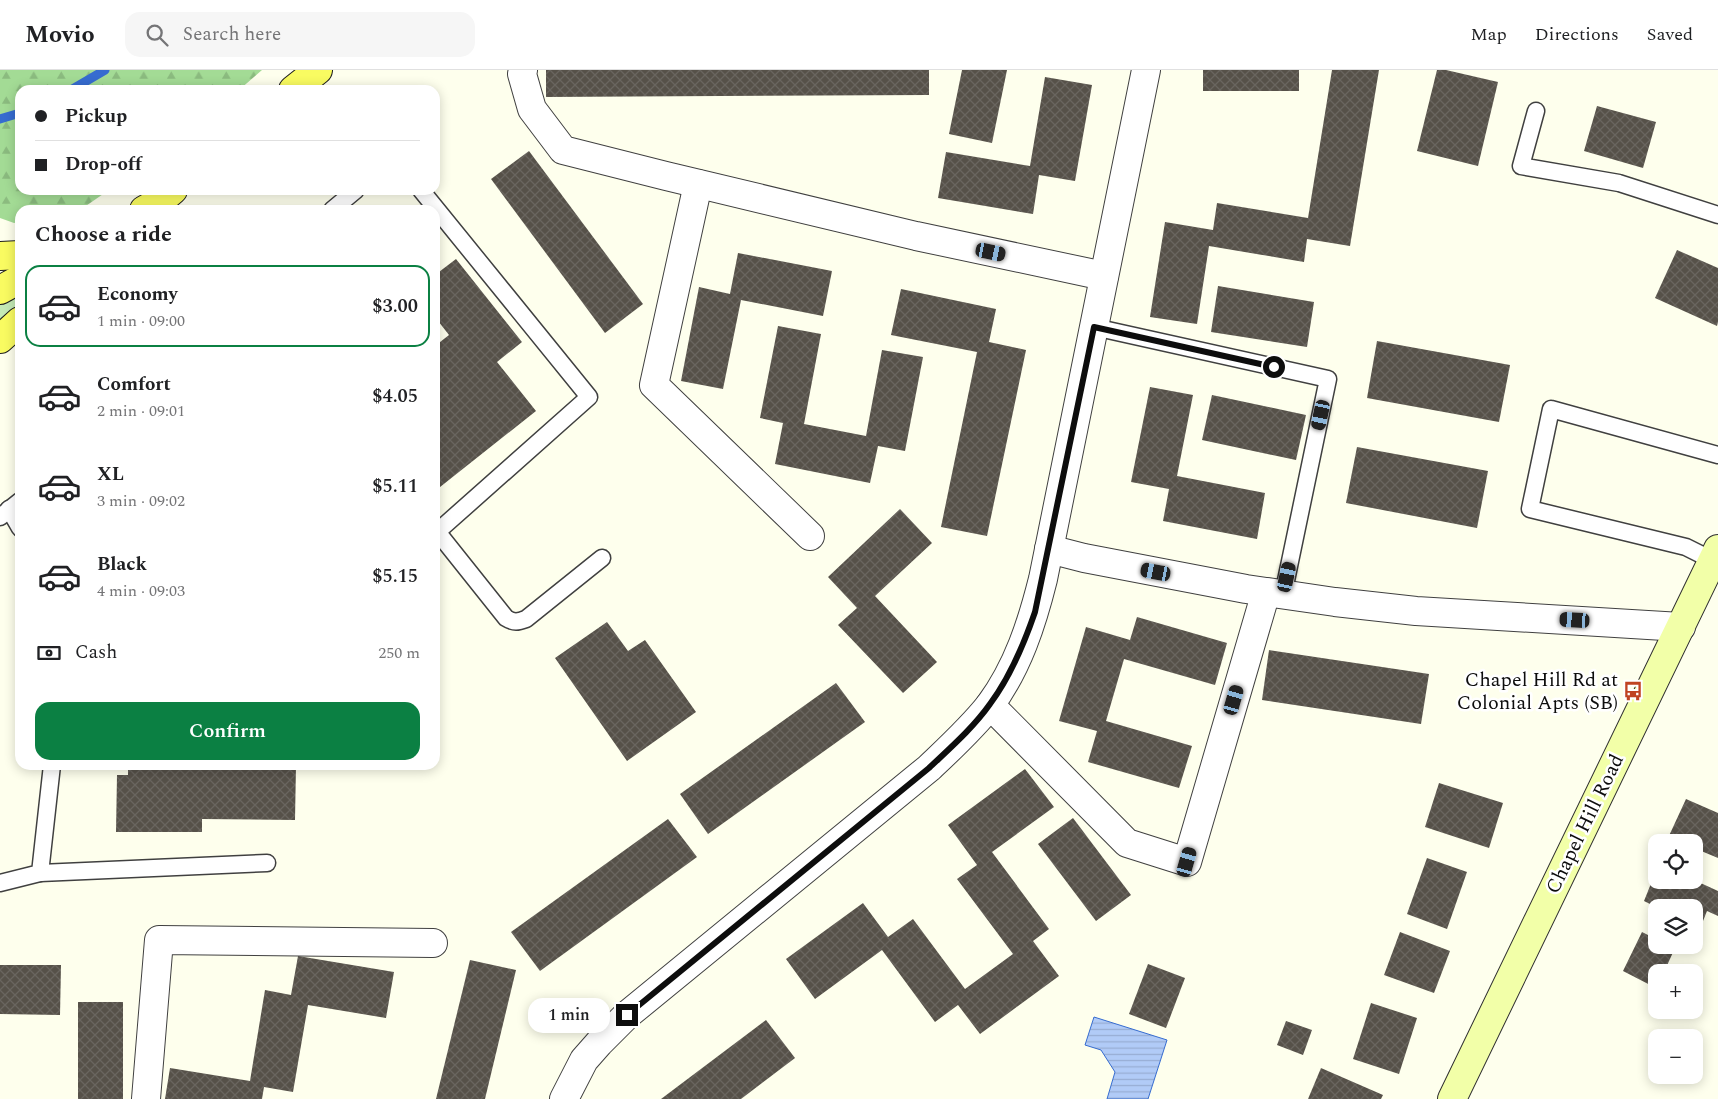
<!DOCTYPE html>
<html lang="en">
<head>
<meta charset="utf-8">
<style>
	:root { --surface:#fff; --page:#f6f6f6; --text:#202124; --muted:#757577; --line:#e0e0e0; --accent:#0b8043 }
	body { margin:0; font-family:Spectral,serif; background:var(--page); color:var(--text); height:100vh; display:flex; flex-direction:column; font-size:19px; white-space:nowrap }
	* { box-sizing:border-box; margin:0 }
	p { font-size:16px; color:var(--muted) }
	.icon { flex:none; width:28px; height:28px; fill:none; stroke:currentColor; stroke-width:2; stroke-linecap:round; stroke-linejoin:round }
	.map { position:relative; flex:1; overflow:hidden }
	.side { position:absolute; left:15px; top:135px; width:425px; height:565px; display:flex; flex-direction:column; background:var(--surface); border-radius:15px; box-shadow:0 2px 12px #0003 }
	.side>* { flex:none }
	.top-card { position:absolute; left:15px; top:15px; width:425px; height:110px; border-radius:15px; box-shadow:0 2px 12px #0003; display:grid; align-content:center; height:110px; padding:0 20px; background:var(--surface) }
	.controls { position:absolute; left:1648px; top:764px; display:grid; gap:10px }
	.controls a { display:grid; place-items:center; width:55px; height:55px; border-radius:10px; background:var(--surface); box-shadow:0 2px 12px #0003; font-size:25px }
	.end { position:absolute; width:22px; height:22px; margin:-11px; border:6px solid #0d0d0d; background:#fff; box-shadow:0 0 0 2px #fff }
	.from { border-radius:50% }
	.bubble { position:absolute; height:35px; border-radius:15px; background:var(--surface); box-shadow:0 2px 12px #0003; font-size:16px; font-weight:600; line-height:35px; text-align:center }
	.car { position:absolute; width:15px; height:30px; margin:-15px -8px; border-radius:6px; box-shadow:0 0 4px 1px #0007; background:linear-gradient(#222 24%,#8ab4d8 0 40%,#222 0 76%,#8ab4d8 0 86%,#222 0) }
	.top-card b { display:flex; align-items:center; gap:18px; height:48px; font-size:19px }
	.top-card b+b { border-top:1px solid var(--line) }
	.top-card i { width:12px; height:12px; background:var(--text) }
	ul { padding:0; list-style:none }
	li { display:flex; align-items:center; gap:15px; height:82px; margin:0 10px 8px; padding:0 10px; border:2px solid transparent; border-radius:15px }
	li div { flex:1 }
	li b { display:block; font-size:19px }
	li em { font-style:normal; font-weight:600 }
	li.selected { border-color:var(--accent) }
	li>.icon { width:45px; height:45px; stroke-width:1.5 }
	h2 { padding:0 20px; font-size:22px; line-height:60px }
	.pay { display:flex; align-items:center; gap:12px; height:55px; padding:0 20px; font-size:19px }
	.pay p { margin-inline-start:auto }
	.action { display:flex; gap:10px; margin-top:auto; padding:10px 20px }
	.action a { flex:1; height:58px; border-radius:15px; background:var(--accent); color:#fff; font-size:20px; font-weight:600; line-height:58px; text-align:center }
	header { display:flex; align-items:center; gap:30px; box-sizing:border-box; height:70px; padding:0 25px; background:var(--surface); border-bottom:1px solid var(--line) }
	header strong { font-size:24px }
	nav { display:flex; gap:28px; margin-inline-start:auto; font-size:18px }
	.search { width:350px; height:45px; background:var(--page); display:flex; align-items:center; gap:12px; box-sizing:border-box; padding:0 18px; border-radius:15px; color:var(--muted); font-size:19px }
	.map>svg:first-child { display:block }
</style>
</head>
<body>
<header>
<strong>Movio</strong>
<div class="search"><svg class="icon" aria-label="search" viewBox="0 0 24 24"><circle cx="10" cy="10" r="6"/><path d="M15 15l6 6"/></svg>Search here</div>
<nav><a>Map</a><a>Directions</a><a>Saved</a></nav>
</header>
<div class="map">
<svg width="1718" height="1029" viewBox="0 0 1718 1029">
	<defs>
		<pattern id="forest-firs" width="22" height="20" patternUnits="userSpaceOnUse" patternTransform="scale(1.25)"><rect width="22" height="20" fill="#a3db95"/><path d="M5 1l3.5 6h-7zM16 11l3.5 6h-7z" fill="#8bbb7f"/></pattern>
		<pattern id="water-rules" width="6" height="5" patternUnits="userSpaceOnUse" patternTransform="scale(1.25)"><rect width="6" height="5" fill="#b1cbf7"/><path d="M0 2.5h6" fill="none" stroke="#97add3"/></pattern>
		<pattern id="building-cross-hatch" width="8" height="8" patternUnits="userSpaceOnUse" patternTransform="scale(1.25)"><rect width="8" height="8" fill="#565149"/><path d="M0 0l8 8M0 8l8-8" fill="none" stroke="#69655f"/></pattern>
	</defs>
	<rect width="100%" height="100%" fill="#feffed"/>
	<path fill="#c4eab6" d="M20,222V237L0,254V233Z"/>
	<path fill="url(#forest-firs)" d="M0,0H262L239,20H20V120H109L80,140H20V152L14,153L0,148Z"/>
	<path fill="url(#water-rules)" stroke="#366cd0" d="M1094,947L1167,970L1148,1029H1107L1115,1002L1101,980L1085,975Z"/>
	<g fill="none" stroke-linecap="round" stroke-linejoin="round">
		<g stroke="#366cd0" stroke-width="9">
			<path d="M71,20L105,0"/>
			<path d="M0,49L20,43"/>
		</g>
	</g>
	<g fill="url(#building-cross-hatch)">
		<path d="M546,0H929V25L546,27Z"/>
		<path d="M962,0H1007L992,73L949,64Z"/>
		<rect x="1203" y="0" width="96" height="21"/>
		<path d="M1332,0H1379L1350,176L1307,169L1304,192L1209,176L1197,254L1150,247L1165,152L1213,160L1217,133L1308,148Z"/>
		<path d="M1437,0H1446L1498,12L1478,96L1417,81Z"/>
		<path d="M1045,7L1092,15L1075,111L1039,105L1033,144L938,128L946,82L1030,96Z"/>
		<path d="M1597,36L1656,52L1643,98L1584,81Z"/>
		<path d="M529,81L643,234L605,263L491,109Z"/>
		<path d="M1677,180L1718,198V252L1717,256L1655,228Z"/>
		<path d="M738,183L832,201L823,246L741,230L723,319L681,311L699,217L730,224Z"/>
		<path d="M456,189L522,272L497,292L536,341L435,421V276L449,265L435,247V205Z"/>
		<path d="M1218,216L1314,232L1307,277L1211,262Z"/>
		<path d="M901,219L996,239L989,272L1026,280L987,466L941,457L977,282L891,265Z"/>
		<path d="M778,256L821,264L804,354L866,366L882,280L923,287L905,381L878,376L870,413L775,394L783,353L760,348Z"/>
		<path d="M1377,271L1510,295L1499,352L1367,328Z"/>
		<path d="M1150,317L1193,325L1177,406L1265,423L1257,469L1163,451L1169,419L1131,412Z"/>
		<path d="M1212,325L1306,345L1296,390L1202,370Z"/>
		<path d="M1357,377L1488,401L1477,458L1346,433Z"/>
		<path d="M900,439L932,473L875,526L937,592L903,623L838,555L857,538L828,507Z"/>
		<path d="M1137,547L1227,573L1215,615L1124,589L1106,651L1192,676L1179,718L1088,692L1097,661L1059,651L1086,557L1130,570Z"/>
		<path d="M607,552L628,581L645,570L696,642L627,691L555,588Z"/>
		<path d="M1269,580L1429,604L1421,654L1262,630Z"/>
		<path d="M836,613L865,652L708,764L680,724Z"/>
		<path d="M128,695H296L295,750L202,749V762H116L117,705H128Z"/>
		<path d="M1025,699L1054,737L992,782L1049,859L1033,871L1059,906L980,964L958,935L935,952L882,880L815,929L786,889L863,833L888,867L913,849L965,919L1013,884L957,809L977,795L948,755Z"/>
		<path d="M1439,713L1503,733L1489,778L1425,757Z"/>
		<path d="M1686,729L1718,743V788L1694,778V772H1680L1668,768Z"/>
		<path d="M1073,748L1131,825L1096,851L1038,774Z"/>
		<path d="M668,749L697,787L540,901L511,862Z"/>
		<path d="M1427,788L1467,802L1447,859L1407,844Z"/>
		<path d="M1656,801V810H1694L1718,821V846L1707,841L1701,856L1694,853V838H1658L1644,831Z"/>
		<path d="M1400,862L1450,881L1434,923L1384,905Z"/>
		<path d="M1642,862L1656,869V875H1669L1675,878L1664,902H1656V918L1623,901Z"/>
		<path d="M298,886L394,902L386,948L308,935L293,1022L264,1017L262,1029H165L170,998L250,1011L265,920L291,925Z"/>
		<path d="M470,890L516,900L485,1029H436Z"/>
		<path d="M1148,894L1185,908L1166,958L1129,944Z"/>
		<path d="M0,895H61L60,945L0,944Z"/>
		<rect x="78" y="932" width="45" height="97"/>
		<path d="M1371,933L1417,948L1399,1004L1353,989Z"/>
		<path d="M766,950L795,988L741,1029H661Z"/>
		<path d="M1286,951L1312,960L1303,985L1277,975Z"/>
		<path d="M1321,998L1383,1025L1381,1029H1308Z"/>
	</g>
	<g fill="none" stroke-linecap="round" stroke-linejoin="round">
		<defs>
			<g id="lane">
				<path d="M1536,41L1521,96L1619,113L1718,145"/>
				<path d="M421,120L589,327L437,462"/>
				<path d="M332,140L356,120"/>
				<path d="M1094,257L1328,309L1283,525"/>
				<path d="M9,439L20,458"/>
				<path d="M0,447L20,431"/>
				<path d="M435,459L506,548C514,553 518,552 526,549L602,488"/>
				<path d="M1712,490L1686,477L1530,439L1551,339L1718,385"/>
				<path d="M40,803L267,793"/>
				<path d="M0,813L40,803L52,695"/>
			</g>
			<g id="street">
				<path d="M523,0L522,4L532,39L563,80L666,106L916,166L1104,206"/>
				<path d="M698,114L654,315L810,466"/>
				<path d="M1049,479L1084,488L1246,519L1335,532L1416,541L1681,557"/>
				<path d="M990,635L1127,773L1187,792L1266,522"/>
				<path d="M146,1029L159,870L433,873"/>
				<path d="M564,1029L584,990L599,973L627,945L929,698C950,678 972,658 990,635C1018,597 1032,553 1043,509L1146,0"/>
			</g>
			<path id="secondary" d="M1452,1029L1718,479"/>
			<g id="primary">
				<path d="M293,20L318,0"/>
				<path d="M144,140L160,131L173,120"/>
				<path d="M0,186L20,185"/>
				<path d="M0,220L20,209"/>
				<path d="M0,269L20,251"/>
			</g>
		</defs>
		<use href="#lane" stroke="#404040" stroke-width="19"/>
		<use href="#street" stroke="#404040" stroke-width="30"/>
		<use href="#secondary" stroke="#2f2f2f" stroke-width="30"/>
		<use href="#primary" stroke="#1e1e1e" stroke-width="30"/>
		<use href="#lane" stroke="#fff" stroke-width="16"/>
		<use href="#street" stroke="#fff" stroke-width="28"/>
		<use href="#secondary" stroke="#f2ffa8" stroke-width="28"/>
		<use href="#primary" stroke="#f9fb61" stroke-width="28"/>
	</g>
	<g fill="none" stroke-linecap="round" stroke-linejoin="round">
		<path stroke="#0d0d0d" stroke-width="6" d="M627,945L929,698C950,678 973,658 990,634C1011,606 1024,574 1035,542L1094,257L1274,297"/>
	</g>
	<defs>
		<symbol id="bus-bare" viewBox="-9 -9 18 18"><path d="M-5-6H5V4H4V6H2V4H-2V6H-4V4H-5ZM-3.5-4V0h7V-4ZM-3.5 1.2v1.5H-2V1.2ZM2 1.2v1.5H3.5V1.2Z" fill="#c04322" stroke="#fff" stroke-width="2.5" paint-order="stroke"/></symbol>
	</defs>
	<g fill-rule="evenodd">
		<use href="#bus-bare" x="1619" y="607" width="28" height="28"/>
	</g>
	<g text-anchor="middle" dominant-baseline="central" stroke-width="5" stroke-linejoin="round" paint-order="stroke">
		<g font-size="20" fill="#0d0d0d" stroke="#fff" text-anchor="end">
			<text x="1618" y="610">Chapel Hill Rd at<tspan x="1618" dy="23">Colonial Apts (SB)</tspan></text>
		</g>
		<g font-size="20" fill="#0d0d0d" stroke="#fff">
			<text transform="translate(1585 754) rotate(-64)">Chapel Hill Road</text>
		</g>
	</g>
</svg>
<div class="controls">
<a><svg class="icon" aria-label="locate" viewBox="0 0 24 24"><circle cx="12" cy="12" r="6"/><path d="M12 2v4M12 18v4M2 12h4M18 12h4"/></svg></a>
<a><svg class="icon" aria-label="layers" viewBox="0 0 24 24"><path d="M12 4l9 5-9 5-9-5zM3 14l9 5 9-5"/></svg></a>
<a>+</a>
<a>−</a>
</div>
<i class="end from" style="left:1274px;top:297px"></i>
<i class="end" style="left:627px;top:945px"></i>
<div class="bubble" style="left:528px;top:928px;width:82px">1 min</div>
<i class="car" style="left:991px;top:182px;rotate:102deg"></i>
<i class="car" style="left:1321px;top:345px;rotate:192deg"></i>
<i class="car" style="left:1156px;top:502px;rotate:281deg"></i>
<i class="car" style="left:1287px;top:507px;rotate:12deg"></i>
<i class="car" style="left:1575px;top:550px;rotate:273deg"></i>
<i class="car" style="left:1234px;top:630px;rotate:16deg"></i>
<i class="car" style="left:1187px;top:792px;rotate:16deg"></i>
<div class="top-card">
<b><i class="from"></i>Pickup</b>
<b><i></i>Drop-off</b>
</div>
<section class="side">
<h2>Choose a ride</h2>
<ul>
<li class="selected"><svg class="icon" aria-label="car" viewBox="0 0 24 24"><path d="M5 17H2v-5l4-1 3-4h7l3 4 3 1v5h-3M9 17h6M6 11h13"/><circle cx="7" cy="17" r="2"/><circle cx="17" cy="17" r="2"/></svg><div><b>Economy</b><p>1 min · 09:00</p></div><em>$3.00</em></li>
<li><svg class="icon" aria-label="car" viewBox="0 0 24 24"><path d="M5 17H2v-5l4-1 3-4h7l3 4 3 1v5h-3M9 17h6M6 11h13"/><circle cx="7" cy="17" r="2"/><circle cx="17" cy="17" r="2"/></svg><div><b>Comfort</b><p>2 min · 09:01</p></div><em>$4.05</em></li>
<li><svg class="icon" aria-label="car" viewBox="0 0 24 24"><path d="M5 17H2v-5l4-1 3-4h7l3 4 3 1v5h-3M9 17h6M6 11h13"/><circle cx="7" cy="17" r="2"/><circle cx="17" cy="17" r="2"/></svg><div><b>XL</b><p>3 min · 09:02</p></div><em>$5.11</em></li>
<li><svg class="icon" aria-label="car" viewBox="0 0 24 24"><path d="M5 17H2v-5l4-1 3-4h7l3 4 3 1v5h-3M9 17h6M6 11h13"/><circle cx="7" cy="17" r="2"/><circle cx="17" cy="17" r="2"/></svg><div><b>Black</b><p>4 min · 09:03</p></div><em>$5.15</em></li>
</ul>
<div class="pay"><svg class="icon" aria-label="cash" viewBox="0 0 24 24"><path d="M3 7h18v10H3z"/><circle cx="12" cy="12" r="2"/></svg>Cash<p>250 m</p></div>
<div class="action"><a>Confirm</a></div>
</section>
</div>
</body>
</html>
